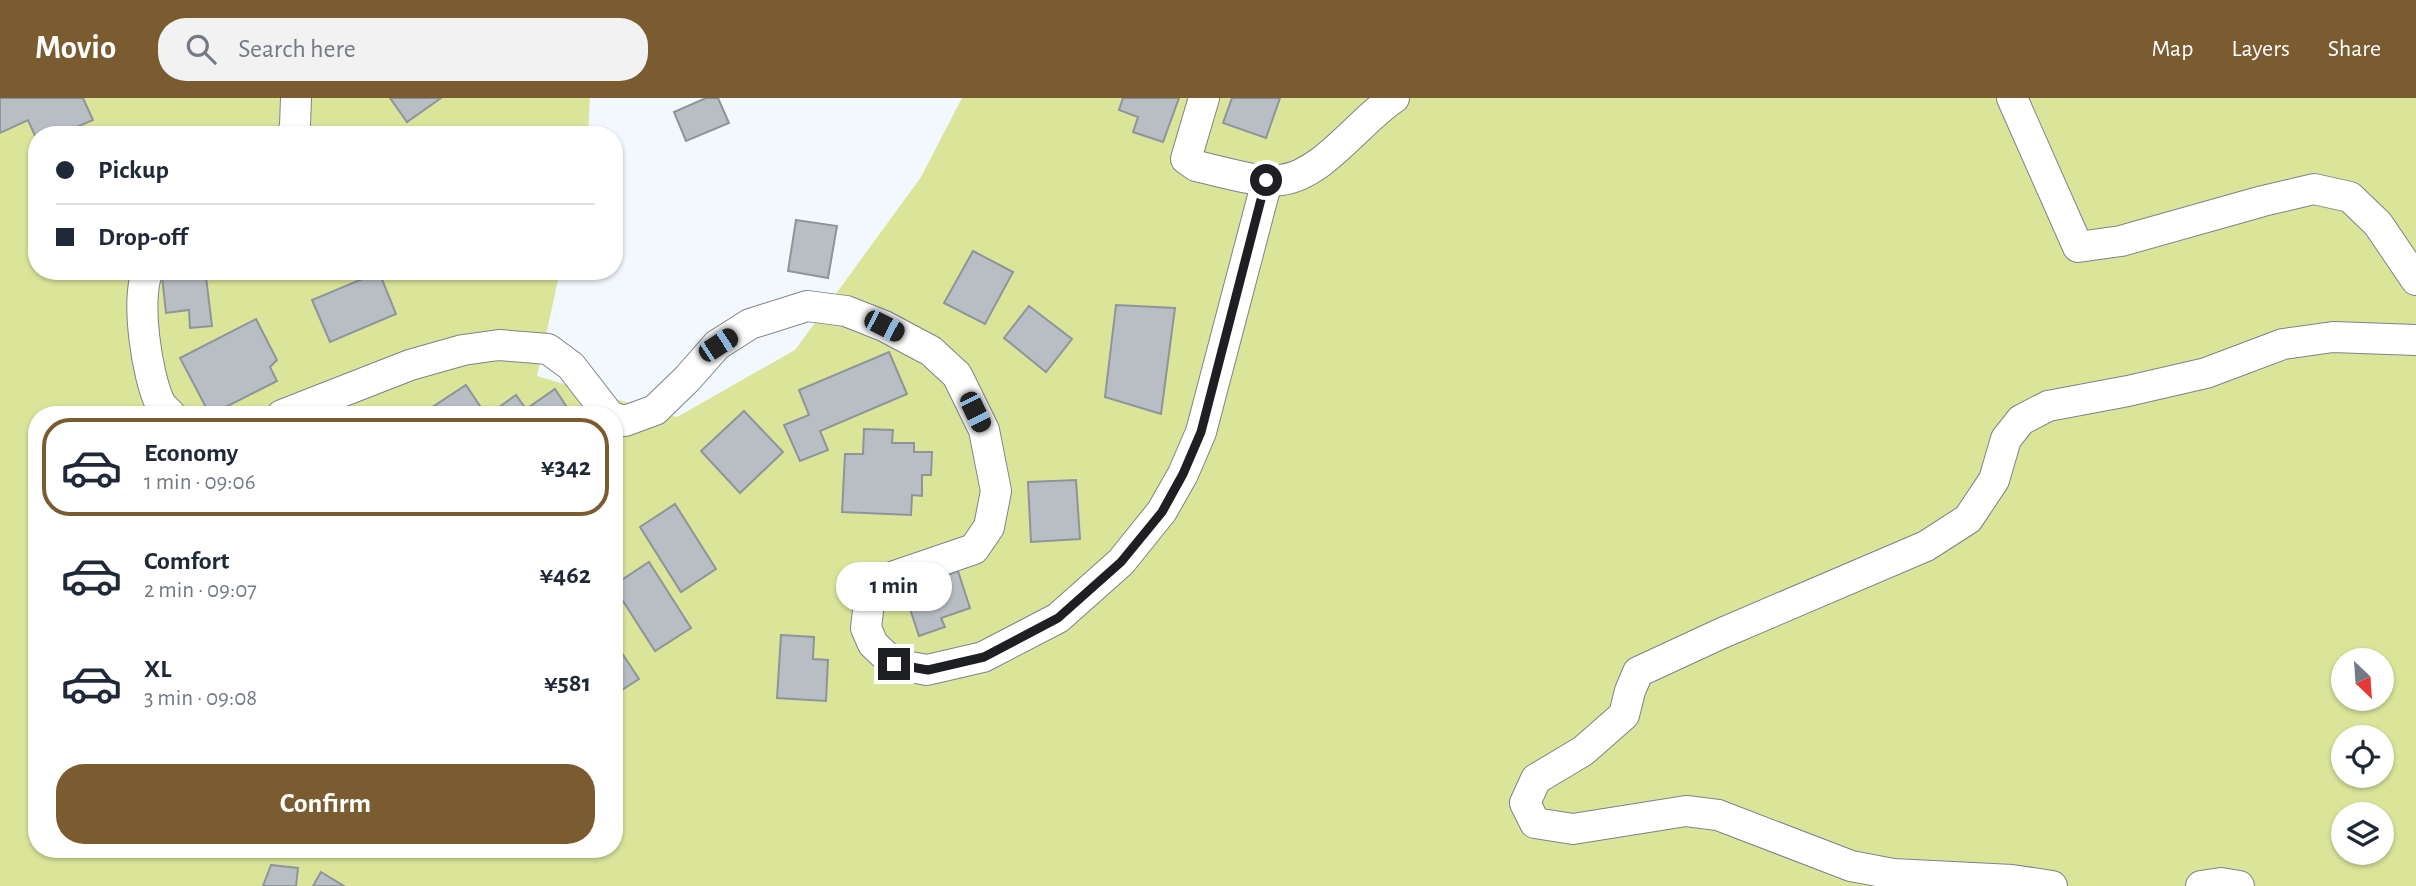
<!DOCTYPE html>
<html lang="en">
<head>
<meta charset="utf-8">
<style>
	:root { --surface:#fff; --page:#f2f2f3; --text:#1f2937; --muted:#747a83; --line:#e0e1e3; --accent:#7a5c30 }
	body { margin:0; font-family:"Alegreya Sans",sans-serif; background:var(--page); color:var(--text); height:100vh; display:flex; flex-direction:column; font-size:26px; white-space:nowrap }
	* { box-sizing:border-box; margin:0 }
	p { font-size:23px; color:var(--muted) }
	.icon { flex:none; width:38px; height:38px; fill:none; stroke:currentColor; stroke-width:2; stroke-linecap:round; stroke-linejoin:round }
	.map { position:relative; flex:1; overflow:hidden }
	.side { position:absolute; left:28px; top:308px; width:595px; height:452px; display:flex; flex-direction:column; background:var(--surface); border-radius:28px; box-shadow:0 2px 5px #0004 }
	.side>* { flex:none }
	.banner { position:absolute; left:28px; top:28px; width:595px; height:154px; border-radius:28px; box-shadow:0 2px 5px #0004; display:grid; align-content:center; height:154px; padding:0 28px; background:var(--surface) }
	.needle { width:46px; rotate:155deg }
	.controls { position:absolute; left:2331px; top:550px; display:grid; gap:14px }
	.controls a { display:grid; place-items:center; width:63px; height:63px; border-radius:50%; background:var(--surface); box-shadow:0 2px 5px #0004; font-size:35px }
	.end { position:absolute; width:32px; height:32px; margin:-16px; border:9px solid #1d1f22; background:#fff; box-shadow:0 0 0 4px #fff }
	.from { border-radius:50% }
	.bubble { position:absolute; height:49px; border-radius:24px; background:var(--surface); box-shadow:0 2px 5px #0004; font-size:23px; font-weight:700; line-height:49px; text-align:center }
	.car { position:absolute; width:21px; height:42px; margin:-21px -10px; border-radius:9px; box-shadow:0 0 5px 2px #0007; background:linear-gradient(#222 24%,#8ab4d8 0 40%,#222 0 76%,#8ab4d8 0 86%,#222 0) }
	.banner b { display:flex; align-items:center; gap:24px; height:66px; font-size:26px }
	.banner b+b { border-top:2px solid var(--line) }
	.banner i { width:18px; height:18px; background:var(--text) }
	ul { padding:12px 0 0; list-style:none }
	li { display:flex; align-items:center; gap:21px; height:98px; margin:0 14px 10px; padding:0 14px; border:4px solid transparent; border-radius:28px }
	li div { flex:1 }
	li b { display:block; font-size:26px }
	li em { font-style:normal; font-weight:700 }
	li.selected { border-color:var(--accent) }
	li>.icon { width:63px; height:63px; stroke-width:1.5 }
	.button { display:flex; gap:14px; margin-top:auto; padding:14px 28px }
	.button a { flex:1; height:80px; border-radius:28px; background:var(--accent); color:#fff; font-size:28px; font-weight:700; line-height:80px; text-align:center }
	header { display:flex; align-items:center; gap:42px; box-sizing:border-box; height:98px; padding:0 35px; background:var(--accent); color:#fff }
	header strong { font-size:33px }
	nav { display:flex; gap:38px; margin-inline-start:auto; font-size:24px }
	.search { width:490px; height:63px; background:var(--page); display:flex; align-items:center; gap:18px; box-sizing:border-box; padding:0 24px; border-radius:28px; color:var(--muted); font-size:26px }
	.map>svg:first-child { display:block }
</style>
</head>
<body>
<header>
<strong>Movio</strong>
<div class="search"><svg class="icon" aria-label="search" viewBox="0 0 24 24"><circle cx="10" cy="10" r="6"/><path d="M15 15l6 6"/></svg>Search here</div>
<nav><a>Map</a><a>Layers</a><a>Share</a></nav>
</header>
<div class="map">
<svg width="2416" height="788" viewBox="0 0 2416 788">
	<rect width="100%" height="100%" fill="#f3f8fe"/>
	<path fill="#dbe59a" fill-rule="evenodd" d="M0,0H590L588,37H37V173H560L537,278L677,319L795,252L921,79L962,0H2416V788H0ZM37,317H614V751H37ZM2343,562H2382V600H2343ZM2343,639H2382V677H2343ZM2343,716H2382V754H2343Z"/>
	<g fill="#b9bec5" stroke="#8f949b" stroke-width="2">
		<path d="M0,0H83L93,22L58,37H37V42L28,22L0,35Z"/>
		<path d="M390,0H441L407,24Z"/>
		<path d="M706,0H718L729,25L686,43L674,14Z"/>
		<path d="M1123,0H1179L1163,44L1133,34L1138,19L1119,12Z"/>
		<path d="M1232,0H1280L1266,40L1223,25Z"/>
		<path d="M796,122L837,128L828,180L788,173Z"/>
		<path d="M973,153L1013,174L985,226L944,205Z"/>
		<path d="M169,173H194L195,176L206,179L212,228L190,230L189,212L166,215L162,178Z"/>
		<path d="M379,174L396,216L330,244L312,202Z"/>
		<path d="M1116,207L1175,210L1161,316L1105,299Z"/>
		<path d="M1029,208L1072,241L1046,274L1004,240Z"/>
		<path d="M256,221L277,262L270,269L277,283L210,317L180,260Z"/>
		<path d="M889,254L907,296L820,333L828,352L800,363L784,327L809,317L799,292Z"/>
		<path d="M466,287L486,317H430L428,312Z"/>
		<path d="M555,291L572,317H488L516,297L526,311Z"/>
		<path d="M744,313L783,354L740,395L701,353Z"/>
		<path d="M864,331L893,332L892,345H914V354H932L931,377H922V398L912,397L911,417L842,414L845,356H863Z"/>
		<path d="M1076,382L1080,441L1031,444L1028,384Z"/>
		<path d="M675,406L716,471L681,494L640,429Z"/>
		<path d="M649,464L691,530L655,553L614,489V487Z"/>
		<path d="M958,473L970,510L941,520L945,529L919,538L909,508L920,487Z"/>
		<path d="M781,537L814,539L813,561L828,562L826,603L777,600Z"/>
		<path d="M614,543L639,581L614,597Z"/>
		<path d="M271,767L298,770L296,788H263Z"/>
		<path d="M321,774L344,788H313Z"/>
	</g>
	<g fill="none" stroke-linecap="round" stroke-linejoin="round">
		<defs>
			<g id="minor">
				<path d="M1204,0L1186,61L1196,68C1220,73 1256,85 1281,82C1323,77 1359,23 1394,0"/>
				<path d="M2012,0L2078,149L2121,143L2263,103L2314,91L2350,99L2378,126L2416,182"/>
				<path d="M292,37L295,28L296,0"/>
				<path d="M148,173C135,199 147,279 160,305C162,309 168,313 171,317"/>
				<path d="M282,317L410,267L463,252L499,247L548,251L571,268L609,317"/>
				<path d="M614,320L625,323L655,312L687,281L717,247L750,226L807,208L846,213L884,228L931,253L957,277L984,332L996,393L989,429L974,451L892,479L869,504L866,530L873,546L894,566L927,572L983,559L1058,520L1121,464L1162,413L1183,376L1201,334L1267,83"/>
				<path d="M2052,788L2012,782L1893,776L1851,768L1718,717L1686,713L1573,731L1535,725L1525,705L1536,681L1583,653L1624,617L1630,593L1638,574L1720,536L1926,448L1968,421L1994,382L2006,341L2021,322L2048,308L2128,293L2206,275L2283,246L2333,239L2416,242"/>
				<path d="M2201,788L2221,785L2239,788"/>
			</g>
		</defs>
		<use href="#minor" stroke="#7e8289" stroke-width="32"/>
		<use href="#minor" stroke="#fff" stroke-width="30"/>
	</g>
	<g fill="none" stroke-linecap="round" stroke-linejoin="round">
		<path stroke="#1d1f22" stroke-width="9" d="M894,566L928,572L984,559L1058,520L1121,464L1162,414L1183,376L1201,334L1266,82"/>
	</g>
</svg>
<div class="controls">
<a><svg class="needle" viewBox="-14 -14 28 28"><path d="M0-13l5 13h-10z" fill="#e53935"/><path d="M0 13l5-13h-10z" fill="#747a83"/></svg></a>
<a><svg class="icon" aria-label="locate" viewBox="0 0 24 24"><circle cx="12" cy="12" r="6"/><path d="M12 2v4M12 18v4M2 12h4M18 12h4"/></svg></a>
<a><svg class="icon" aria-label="layers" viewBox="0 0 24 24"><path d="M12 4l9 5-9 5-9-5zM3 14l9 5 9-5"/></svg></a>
</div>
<i class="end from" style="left:1266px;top:82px"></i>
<i class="end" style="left:894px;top:566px"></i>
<div class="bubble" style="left:836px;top:464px;width:116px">1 min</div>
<i class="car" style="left:884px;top:228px;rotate:117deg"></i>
<i class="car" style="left:718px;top:247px;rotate:57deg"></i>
<i class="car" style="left:975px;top:314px;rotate:154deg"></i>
<div class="banner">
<b><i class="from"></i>Pickup</b>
<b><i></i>Drop-off</b>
</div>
<section class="side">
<ul>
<li class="selected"><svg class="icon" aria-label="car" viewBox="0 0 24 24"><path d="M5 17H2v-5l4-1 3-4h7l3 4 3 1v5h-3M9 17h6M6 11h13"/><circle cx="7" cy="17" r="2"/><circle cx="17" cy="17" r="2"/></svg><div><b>Economy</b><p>1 min · 09:06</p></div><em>¥342</em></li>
<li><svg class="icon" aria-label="car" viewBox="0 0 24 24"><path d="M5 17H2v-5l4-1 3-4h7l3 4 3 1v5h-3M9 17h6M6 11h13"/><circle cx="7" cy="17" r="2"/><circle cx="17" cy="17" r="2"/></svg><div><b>Comfort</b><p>2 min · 09:07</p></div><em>¥462</em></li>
<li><svg class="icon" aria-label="car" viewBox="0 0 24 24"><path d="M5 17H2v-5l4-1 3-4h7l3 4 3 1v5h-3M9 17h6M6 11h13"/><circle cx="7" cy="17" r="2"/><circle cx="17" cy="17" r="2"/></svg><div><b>XL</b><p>3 min · 09:08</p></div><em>¥581</em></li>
</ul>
<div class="button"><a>Confirm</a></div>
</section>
</div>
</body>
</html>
